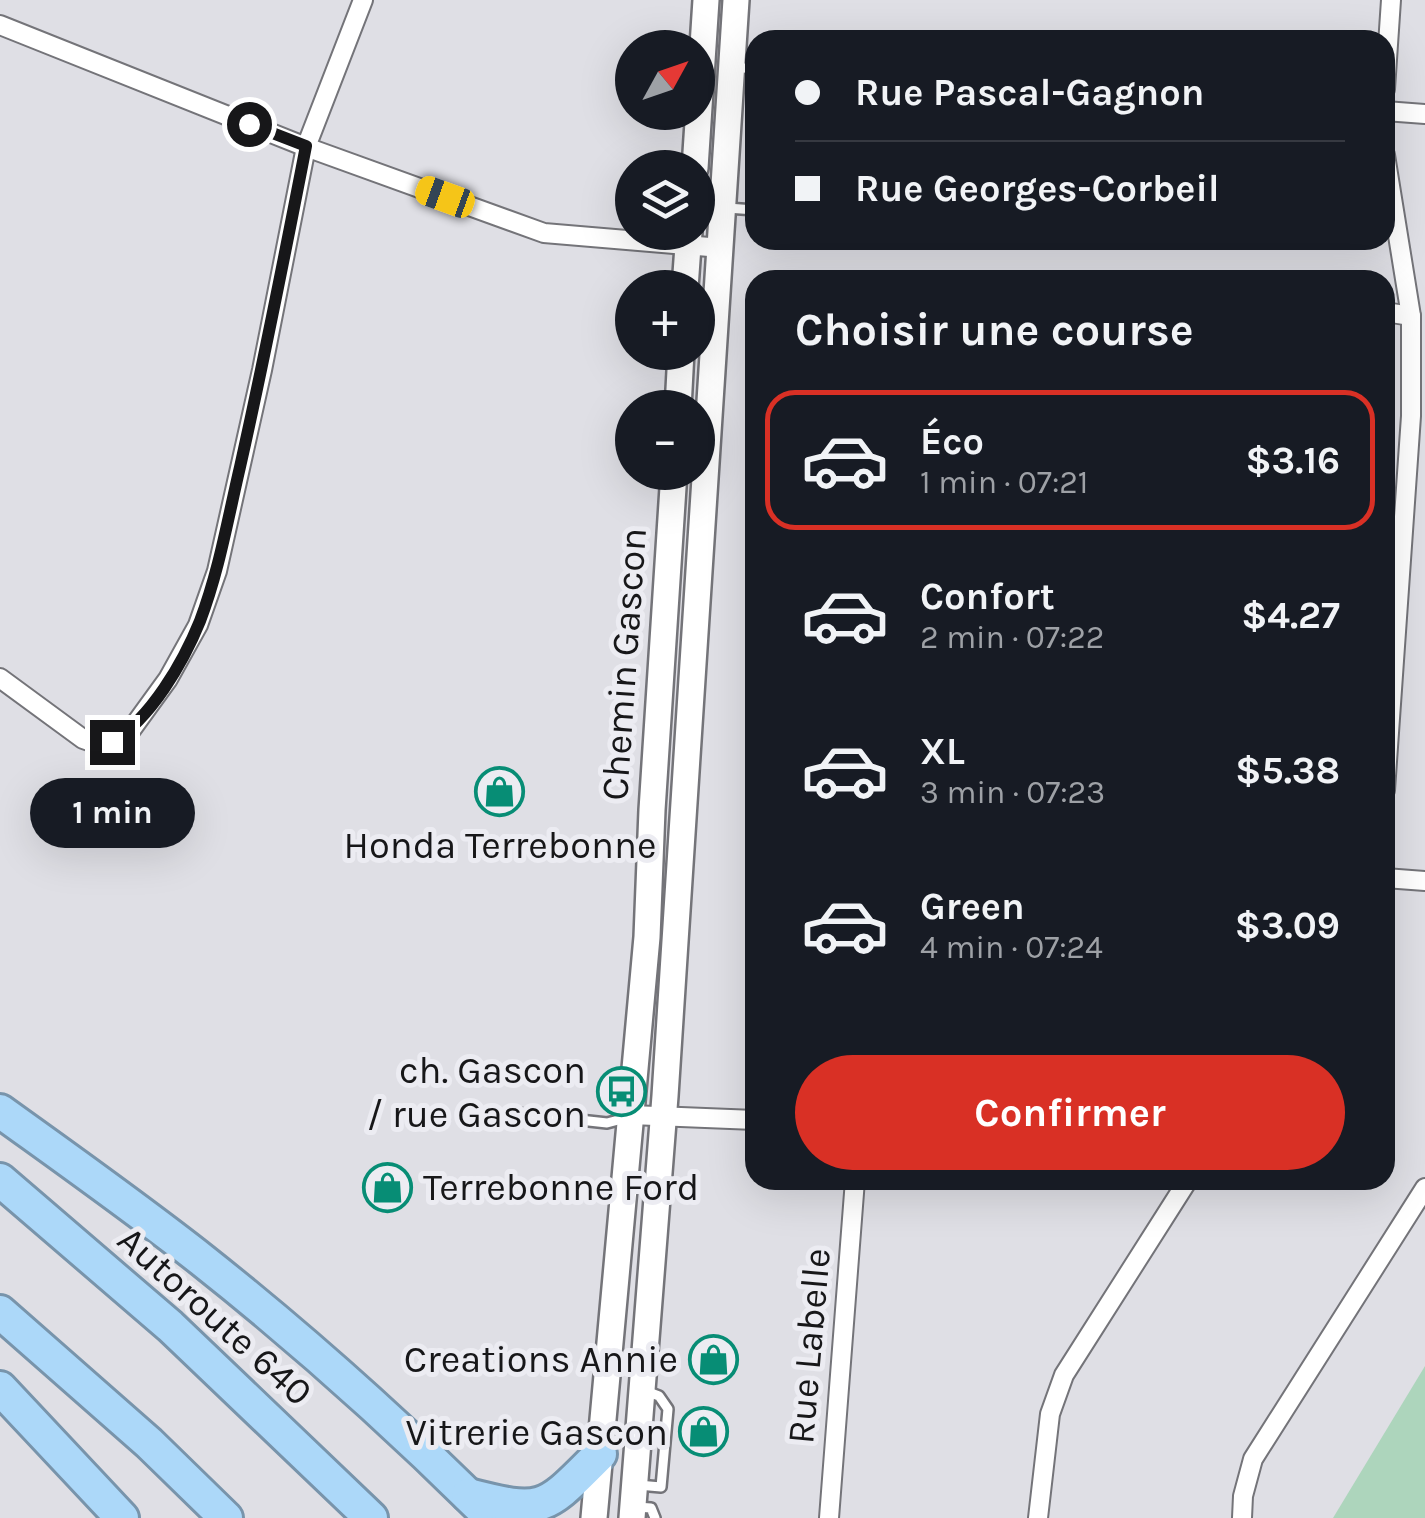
<!DOCTYPE html>
<html lang="fr">
<head>
<meta charset="utf-8">
<style>
	:root { --surface:#171b24; --page:#20242c; --text:#f1f3f6; --muted:#9ea1a6; --line:#363941; --accent:#d93025 }
	body { margin:0; font-family:Karla,sans-serif; background:var(--page); color:var(--text); height:100vh; display:flex; flex-direction:column; font-size:38px; white-space:nowrap }
	* { box-sizing:border-box; margin:0 }
	p { font-size:32px; color:var(--muted) }
	.icon { flex:none; width:55px; height:55px; fill:none; stroke:currentColor; stroke-width:2; stroke-linecap:round; stroke-linejoin:round }
	.map { position:relative; flex:1; overflow:hidden }
	.sheet { position:absolute; left:745px; top:270px; width:650px; height:920px; display:flex; flex-direction:column; background:var(--surface); border-radius:30px; box-shadow:0 10px 40px #0002 }
	.sheet>* { flex:none }
	.hud { position:absolute; left:745px; top:30px; width:650px; height:220px; border-radius:30px; box-shadow:0 10px 40px #0002; display:grid; align-content:center; height:220px; padding:0 50px; background:var(--surface) }
	.needle { width:65px; rotate:50deg }
	.tools { position:absolute; left:615px; top:30px; display:grid; gap:20px }
	.tools a { display:grid; place-items:center; width:100px; height:100px; border-radius:50%; background:var(--surface); box-shadow:0 10px 40px #0002; font-size:50px }
	.end { position:absolute; width:45px; height:45px; margin:-22px; border:12px solid #171719; background:#fff; box-shadow:0 0 0 5px #fff }
	.from { border-radius:50% }
	.bubble { position:absolute; height:70px; border-radius:35px; background:var(--surface); box-shadow:0 10px 40px #0002; font-size:32px; font-weight:700; line-height:70px; text-align:center }
	.car { position:absolute; width:30px; height:60px; margin:-30px -15px; border-radius:12px; box-shadow:0 0 8px 2px #0007; background:linear-gradient(#f5c518 24%,#345 0 40%,#f5c518 0 76%,#345 0 86%,#f5c518 0) }
	.hud b { display:flex; align-items:center; gap:35px; height:95px; font-size:38px }
	.hud b+b { border-top:2px solid var(--line) }
	.hud i { width:25px; height:25px; background:var(--text) }
	ul { padding:0; list-style:none }
	li { display:flex; align-items:center; gap:30px; height:140px; margin:0 20px 15px; padding:0 30px; border:5px solid transparent; border-radius:30px }
	li div { flex:1 }
	li b { display:block; font-size:38px }
	li em { font-style:normal; font-weight:700 }
	li.current { border-color:var(--accent) }
	li>.icon { width:90px; height:90px; stroke-width:1.5 }
	h2 { padding:0 50px; font-size:45px; line-height:120px }
	.button { display:flex; gap:20px; margin-top:auto; padding:20px 50px }
	.button a { flex:1; height:115px; border-radius:60px; background:var(--accent); color:#fff; font-size:40px; font-weight:700; line-height:115px; text-align:center }
	.map>svg:first-child { display:block }
</style>
</head>
<body>
<div class="map">
<svg width="1425" height="1518" viewBox="0 0 1425 1518">
	<rect width="100%" height="100%" fill="#dfdfe5"/>
	<path fill="#add5bc" d="M1425,1366V1518H1333Z"/>
	<g fill="none" stroke-linecap="round" stroke-linejoin="round">
		<defs>
			<g id="lane">
				<path d="M733,67L755,69"/>
				<path d="M727,208L755,210"/>
				<path d="M516,1113L607,1123L626,1118"/>
				<path d="M638,1485L661,1487L668,1409L659,1396L643,1390"/>
				<path d="M636,1507L651,1508L655,1518"/>
			</g>
			<g id="street">
				<path d="M0,25L306,147L544,233L721,248"/>
				<path d="M1385,89L1391,0"/>
				<path d="M1385,111L1425,114"/>
				<path d="M1385,155L1411,316V416L1385,790"/>
				<path d="M1385,312L1411,316"/>
				<path d="M0,678L83,739L100,745L131,730L168,679L198,625L217,571L262,370L306,147L363,0"/>
				<path d="M1385,878L1425,881"/>
				<path d="M631,1115L755,1120"/>
				<path d="M829,1518L855,1180"/>
				<path d="M1038,1518L1050,1414L1064,1375L1188,1180"/>
				<path d="M1242,1518L1243,1496L1253,1459L1425,1188"/>
			</g>
			<g id="secondary">
				<path d="M695,168L706,0"/>
				<path d="M685,288L689,232"/>
				<path d="M678,408L681,352"/>
				<path d="M594,1518L647,937L652,810L674,472"/>
				<path d="M632,1518L665,1096L736,0"/>
			</g>
			<g id="highway">
				<path d="M0,1111C68,1160 136,1208 202,1260C303,1340 400,1427 491,1518"/>
				<path d="M0,1180L170,1326L371,1518"/>
				<path d="M0,1312L149,1443L226,1518"/>
				<path d="M0,1388L122,1518"/>
				<path d="M468,1495C545,1515 545,1509 600,1454"/>
			</g>
		</defs>
		<use href="#lane" stroke="#747479" stroke-width="14"/>
		<use href="#street" stroke="#747479" stroke-width="22"/>
		<use href="#secondary" stroke="#747479" stroke-width="30"/>
		<use href="#highway" stroke="#7894ab" stroke-width="38"/>
		<use href="#lane" stroke="#fff" stroke-width="9"/>
		<use href="#street" stroke="#fff" stroke-width="18"/>
		<use href="#secondary" stroke="#fff" stroke-width="25"/>
		<use href="#highway" stroke="#acd8f9" stroke-width="32"/>
	</g>
	<g fill="none" stroke-linecap="round" stroke-linejoin="round">
		<path stroke="#171719" stroke-width="12" d="M112,742C151,718 183,663 200,621C219,571 228,518 240,467C264,360 285,254 306,146L249,124"/>
	</g>
	<defs>
		<symbol id="shop-ring" viewBox="-11 -11 22 22"><circle r="9.5" fill="#ececf2" stroke="#078d75" stroke-width="1.5"/><path d="M-5-2.5h2.3a2.7 3.5 0 0 1 5.4 0H5L5.5 6h-11ZM-1.5-2.5h3a1.5 2.3 0 0 0-3 0Z" fill="#078d75"/></symbol>
		<symbol id="bus-ring" viewBox="-11 -11 22 22"><circle r="9.5" fill="#ececf2" stroke="#078d75" stroke-width="1.5"/><path d="M-5-6H5V4H4V6H2V4H-2V6H-4V4H-5ZM-3.5-4V0h7V-4ZM-3.5 1.2v1.5H-2V1.2ZM2 1.2v1.5H3.5V1.2Z" fill="#078d75"/></symbol>
	</defs>
	<g fill-rule="evenodd">
		<use href="#shop-ring" x="472" y="764" width="55" height="55"/>
		<use href="#bus-ring" x="594" y="1064" width="55" height="55"/>
		<use href="#shop-ring" x="360" y="1160" width="55" height="55"/>
		<use href="#shop-ring" x="686" y="1332" width="55" height="55"/>
		<use href="#shop-ring" x="676" y="1404" width="55" height="55"/>
	</g>
	<g text-anchor="middle" dominant-baseline="central" stroke-width="10" stroke-linejoin="round" paint-order="stroke">
		<g font-size="38" fill="#171719" stroke="#ececf2">
			<text transform="translate(624 664) rotate(-86)">Chemin Gascon</text>
			<text transform="translate(215 1316) rotate(42)">Autoroute 640</text>
			<text transform="translate(809 1346) rotate(-85)">Rue Labelle</text>
		</g>
		<g font-size="38" fill="#171719" stroke="#ececf2" text-anchor="end">
			<text x="500" y="845" text-anchor="middle">Honda Terrebonne</text>
			<text x="586" y="1070">ch. Gascon<tspan x="586" dy="44">/ rue Gascon</tspan></text>
			<text x="423" y="1187" text-anchor="start">Terrebonne Ford</text>
			<text x="678" y="1359">Creations Annie</text>
			<text x="668" y="1432">Vitrerie Gascon</text>
		</g>
	</g>
</svg>
<div class="tools">
<a><svg class="needle" viewBox="-14 -14 28 28"><path d="M0-13l5 13h-10z" fill="#e53935"/><path d="M0 13l5-13h-10z" fill="#9ea1a6"/></svg></a>
<a><svg class="icon" aria-label="layers" viewBox="0 0 24 24"><path d="M12 4l9 5-9 5-9-5zM3 14l9 5 9-5"/></svg></a>
<a>+</a>
<a>−</a>
</div>
<i class="end from" style="left:249px;top:124px"></i>
<i class="end" style="left:112px;top:742px"></i>
<div class="bubble" style="left:30px;top:778px;width:165px">1 min</div>
<i class="car" style="left:445px;top:197px;rotate:290deg"></i>
<div class="hud">
<b><i class="from"></i>Rue Pascal-Gagnon</b>
<b><i></i>Rue Georges-Corbeil</b>
</div>
<section class="sheet">
<h2>Choisir une course</h2>
<ul>
<li class="current"><svg class="icon" aria-label="car" viewBox="0 0 24 24"><path d="M5 17H2v-5l4-1 3-4h7l3 4 3 1v5h-3M9 17h6M6 11h13"/><circle cx="7" cy="17" r="2"/><circle cx="17" cy="17" r="2"/></svg><div><b>Éco</b><p>1 min · 07:21</p></div><em>$3.16</em></li>
<li><svg class="icon" aria-label="car" viewBox="0 0 24 24"><path d="M5 17H2v-5l4-1 3-4h7l3 4 3 1v5h-3M9 17h6M6 11h13"/><circle cx="7" cy="17" r="2"/><circle cx="17" cy="17" r="2"/></svg><div><b>Confort</b><p>2 min · 07:22</p></div><em>$4.27</em></li>
<li><svg class="icon" aria-label="car" viewBox="0 0 24 24"><path d="M5 17H2v-5l4-1 3-4h7l3 4 3 1v5h-3M9 17h6M6 11h13"/><circle cx="7" cy="17" r="2"/><circle cx="17" cy="17" r="2"/></svg><div><b>XL</b><p>3 min · 07:23</p></div><em>$5.38</em></li>
<li><svg class="icon" aria-label="car" viewBox="0 0 24 24"><path d="M5 17H2v-5l4-1 3-4h7l3 4 3 1v5h-3M9 17h6M6 11h13"/><circle cx="7" cy="17" r="2"/><circle cx="17" cy="17" r="2"/></svg><div><b>Green</b><p>4 min · 07:24</p></div><em>$3.09</em></li>
</ul>
<div class="button"><a>Confirmer</a></div>
</section>
</div>
</body>
</html>
